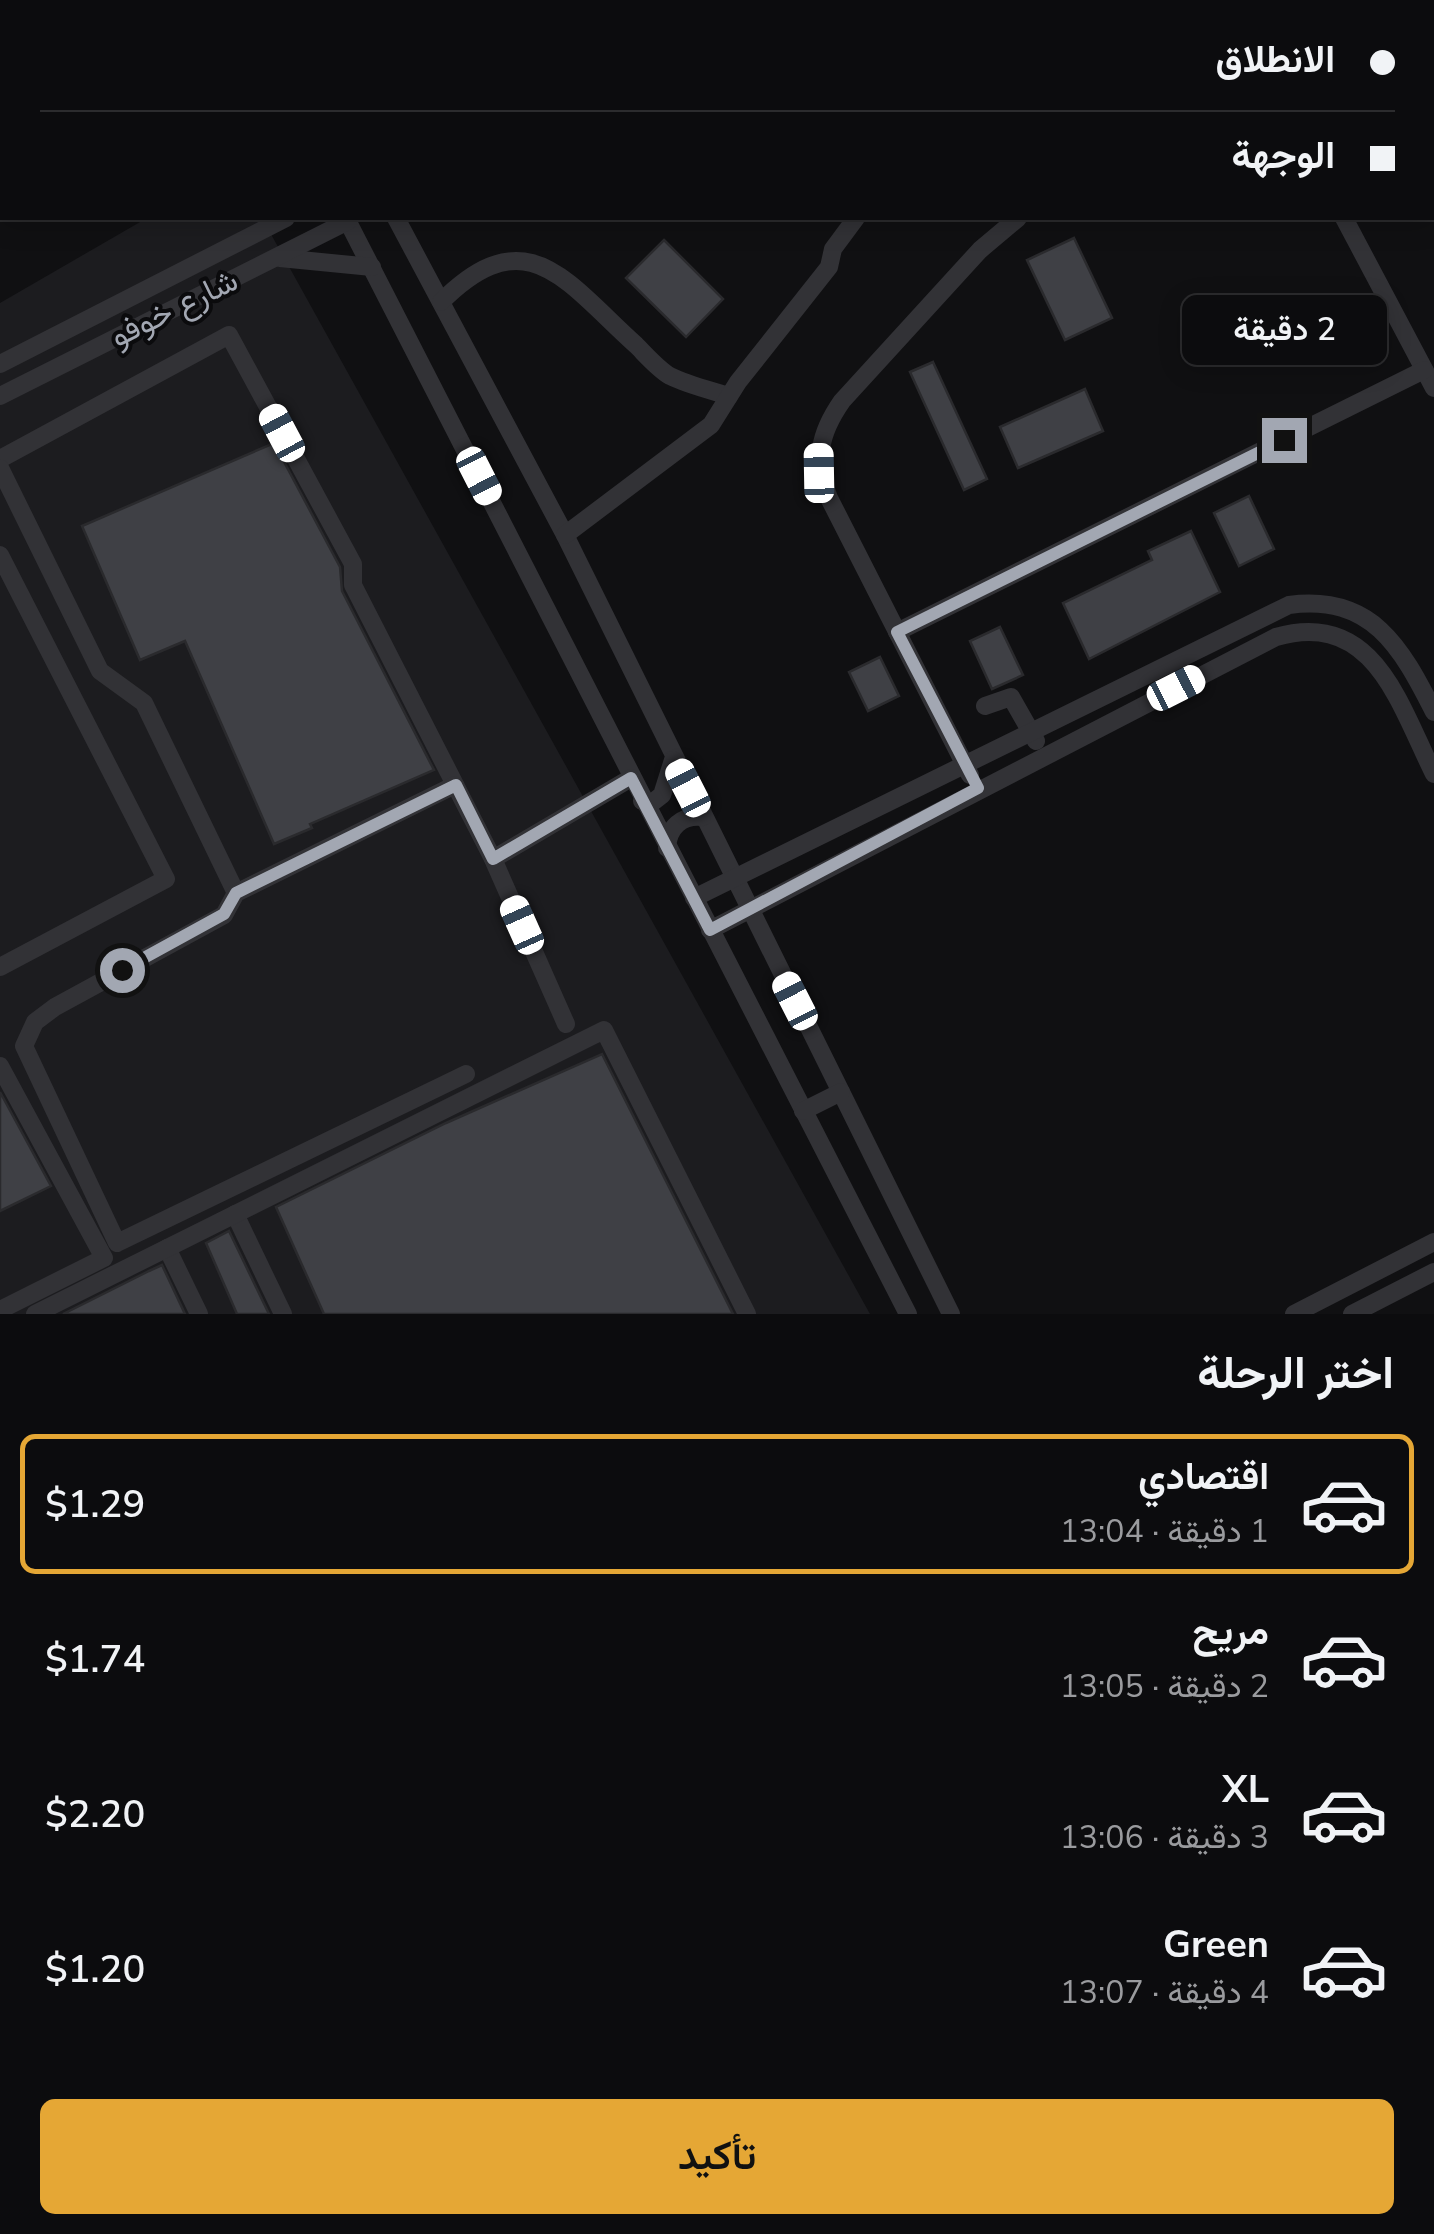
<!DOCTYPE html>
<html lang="ar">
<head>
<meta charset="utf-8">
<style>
	:root { --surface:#0c0c0e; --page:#1a1a1c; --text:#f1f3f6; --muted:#9a9b9e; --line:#2c2c2e; --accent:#e5a735 }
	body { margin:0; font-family:"Nunito Sans",Vazirmatn,sans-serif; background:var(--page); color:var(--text); direction:rtl; height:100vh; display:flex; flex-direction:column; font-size:38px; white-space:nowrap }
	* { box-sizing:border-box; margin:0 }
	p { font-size:32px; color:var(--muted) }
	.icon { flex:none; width:55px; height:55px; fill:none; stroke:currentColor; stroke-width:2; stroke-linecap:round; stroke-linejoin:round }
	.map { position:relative; height:1314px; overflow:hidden; direction:ltr }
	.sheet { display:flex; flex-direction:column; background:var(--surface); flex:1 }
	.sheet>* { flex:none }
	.hud { position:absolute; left:0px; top:0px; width:1435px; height:220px; box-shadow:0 5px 25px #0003,0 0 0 2px var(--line); direction:rtl; display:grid; align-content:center; height:220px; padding:0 40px; background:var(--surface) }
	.end { position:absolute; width:45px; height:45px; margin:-22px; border:12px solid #a2a7b2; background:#111; box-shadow:0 0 0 5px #111 }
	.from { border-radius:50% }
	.bubble { position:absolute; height:70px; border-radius:15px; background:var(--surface); box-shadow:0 5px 25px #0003,0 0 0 2px var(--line); font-size:32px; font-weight:600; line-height:70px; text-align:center; direction:rtl }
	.car { position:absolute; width:30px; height:60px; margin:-30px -15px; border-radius:12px; box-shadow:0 0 8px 2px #0007; background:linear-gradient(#fff 24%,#345 0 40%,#fff 0 76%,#345 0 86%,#fff 0) }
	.hud b { display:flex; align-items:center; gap:35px; height:95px; font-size:38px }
	.hud b+b { border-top:2px solid var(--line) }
	.hud i { width:25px; height:25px; background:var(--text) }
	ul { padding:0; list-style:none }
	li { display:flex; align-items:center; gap:30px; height:140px; margin:0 20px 15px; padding:0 20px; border:5px solid transparent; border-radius:15px }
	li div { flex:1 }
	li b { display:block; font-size:38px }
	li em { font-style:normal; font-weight:600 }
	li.selected { border-color:var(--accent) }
	li>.icon { width:90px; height:90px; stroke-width:1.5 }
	h2 { padding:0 40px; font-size:45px; line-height:120px }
	.primary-button { display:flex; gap:20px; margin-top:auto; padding:20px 40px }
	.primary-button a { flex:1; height:115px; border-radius:15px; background:var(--accent); color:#111; font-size:40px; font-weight:600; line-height:115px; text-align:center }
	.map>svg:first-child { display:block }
</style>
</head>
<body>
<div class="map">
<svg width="1434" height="1314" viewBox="0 0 1434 1314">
	<rect width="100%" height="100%" fill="#101012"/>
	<path fill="#1c1c1f" d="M147,218H262L870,1314H0V303Z"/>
	<g fill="#3f4045" stroke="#2a2a2d" stroke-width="2.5">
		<path d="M1074,238L1112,318L1065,340L1027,260Z"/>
		<path d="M664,240L723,299L686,337L626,278Z"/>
		<path d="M933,362L987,479L964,490L910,372Z"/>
		<path d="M1085,389L1103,431L1018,468L1000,427Z"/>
		<path d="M274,443L340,567L342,591L434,770L310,824L312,828L274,844L185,641L140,660L82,526Z"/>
		<path d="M1249,496L1274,549L1239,566L1214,513Z"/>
		<path d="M1191,531L1220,592L1089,659L1063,603L1152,560L1148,551Z"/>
		<path d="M1000,627L1023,675L992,689L970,641Z"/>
		<path d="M880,657L899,696L868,711L849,672Z"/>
		<path d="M602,1054L733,1314H324L276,1207L446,1123Z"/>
		<path d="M0,1092L51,1186L0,1211Z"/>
		<path d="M229,1231L269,1314H237L206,1243Z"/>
		<path d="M162,1265L185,1314H63L149,1271Z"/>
	</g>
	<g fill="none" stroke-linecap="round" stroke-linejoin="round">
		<g stroke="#323236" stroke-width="18">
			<path d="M229,0L230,2"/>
			<path d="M283,0L284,2"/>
			<path d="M1371,0L1373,2"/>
			<path d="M1403,0L1404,2"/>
			<path d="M515,2L517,0"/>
			<path d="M552,2L554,0"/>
			<path d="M1128,2L1133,0"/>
			<path d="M1419,2L1423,0"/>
			<path d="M1432,57L1434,60"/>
			<path d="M346,218L908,1314"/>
			<path d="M396,218L565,535L951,1314"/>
			<path d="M1344,218L1434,388"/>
			<path d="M280,258L372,267"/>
			<path d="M441,302C527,216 566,282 636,345C646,355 658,369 670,376C688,385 710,390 729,396"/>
			<path d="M0,364L286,218"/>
			<path d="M0,396L348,221"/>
			<path d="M0,459L229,335L353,564V585L493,859L566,1024"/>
			<path d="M0,468L100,671L144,703L236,893"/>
			<path d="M565,535L711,425L738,382L829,267L833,249L856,218"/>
			<path d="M0,555L166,879L0,967"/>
			<path d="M897,632L1424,370"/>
			<path d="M985,706L1011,697L1036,741"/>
			<path d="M970,775L829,498C814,460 819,434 842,401L980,250L1018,218"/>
			<path d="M455,785L236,893L224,915L55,1007L35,1022L24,1046L117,1243L466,1074"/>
			<path d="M642,801L653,802L662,795L673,760"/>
			<path d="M667,848C668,827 682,815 702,817"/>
			<path d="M493,859L631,778"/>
			<path d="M694,898L1289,605C1372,594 1401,647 1434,712"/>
			<path d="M710,930L1276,637C1374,609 1399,704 1434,774"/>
			<path d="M0,1066L104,1258L0,1310"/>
			<path d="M803,1111L841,1092"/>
			<path d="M235,1214L283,1314"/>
			<path d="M167,1248L199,1314"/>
			<path d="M35,1314L604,1030L747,1314"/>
			<path d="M1294,1314L1434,1242"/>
			<path d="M1352,1314L1434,1272"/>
		</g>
		<path stroke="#4e4f55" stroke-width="22" d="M207,0L210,2"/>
	</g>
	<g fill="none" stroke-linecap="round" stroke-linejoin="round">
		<path stroke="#a2a7b2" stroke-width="12" d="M122,970L224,914L236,893L456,785L493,859L631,778L710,930L978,788L897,632L1284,440"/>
	</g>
	<g text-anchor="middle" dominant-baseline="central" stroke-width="8" stroke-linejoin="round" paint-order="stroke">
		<g font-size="32" fill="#a2a7b2" stroke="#0b0b0d">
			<text transform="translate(174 308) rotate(-26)">شارع خوفو</text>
		</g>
	</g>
</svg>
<i class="end from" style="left:122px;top:970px"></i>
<i class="end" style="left:1284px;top:440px"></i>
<div class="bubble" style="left:1182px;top:295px;width:205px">2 دقيقة</div>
<i class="car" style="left:282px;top:433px;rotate:332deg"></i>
<i class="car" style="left:819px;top:473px;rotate:359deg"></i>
<i class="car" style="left:479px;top:476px;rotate:153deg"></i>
<i class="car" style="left:1176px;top:688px;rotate:63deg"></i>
<i class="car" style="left:688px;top:788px;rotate:333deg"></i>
<i class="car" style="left:522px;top:925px;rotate:336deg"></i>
<i class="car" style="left:795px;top:1001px;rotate:333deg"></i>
<div class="hud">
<b><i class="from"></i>الانطلاق</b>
<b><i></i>الوجهة</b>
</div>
</div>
<section class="sheet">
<h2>اختر الرحلة</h2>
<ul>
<li class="selected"><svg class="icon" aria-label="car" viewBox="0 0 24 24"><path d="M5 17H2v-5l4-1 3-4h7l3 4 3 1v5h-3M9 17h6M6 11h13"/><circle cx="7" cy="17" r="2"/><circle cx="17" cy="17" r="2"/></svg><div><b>اقتصادي</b><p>1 دقيقة · 13:04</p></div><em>$1.29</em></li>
<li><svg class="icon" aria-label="car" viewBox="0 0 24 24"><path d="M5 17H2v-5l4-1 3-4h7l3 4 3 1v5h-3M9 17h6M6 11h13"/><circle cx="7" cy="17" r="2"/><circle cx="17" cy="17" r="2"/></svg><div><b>مريح</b><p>2 دقيقة · 13:05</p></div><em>$1.74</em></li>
<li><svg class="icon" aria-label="car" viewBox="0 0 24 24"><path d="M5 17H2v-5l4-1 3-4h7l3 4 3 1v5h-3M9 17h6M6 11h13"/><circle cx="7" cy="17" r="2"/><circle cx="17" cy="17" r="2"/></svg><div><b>XL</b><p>3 دقيقة · 13:06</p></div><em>$2.20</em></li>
<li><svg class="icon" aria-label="car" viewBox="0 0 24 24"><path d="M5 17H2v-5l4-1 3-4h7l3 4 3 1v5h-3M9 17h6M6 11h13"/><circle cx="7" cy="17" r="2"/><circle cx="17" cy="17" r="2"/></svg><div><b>Green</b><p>4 دقيقة · 13:07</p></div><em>$1.20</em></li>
</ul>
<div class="primary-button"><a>تأكيد</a></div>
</section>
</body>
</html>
